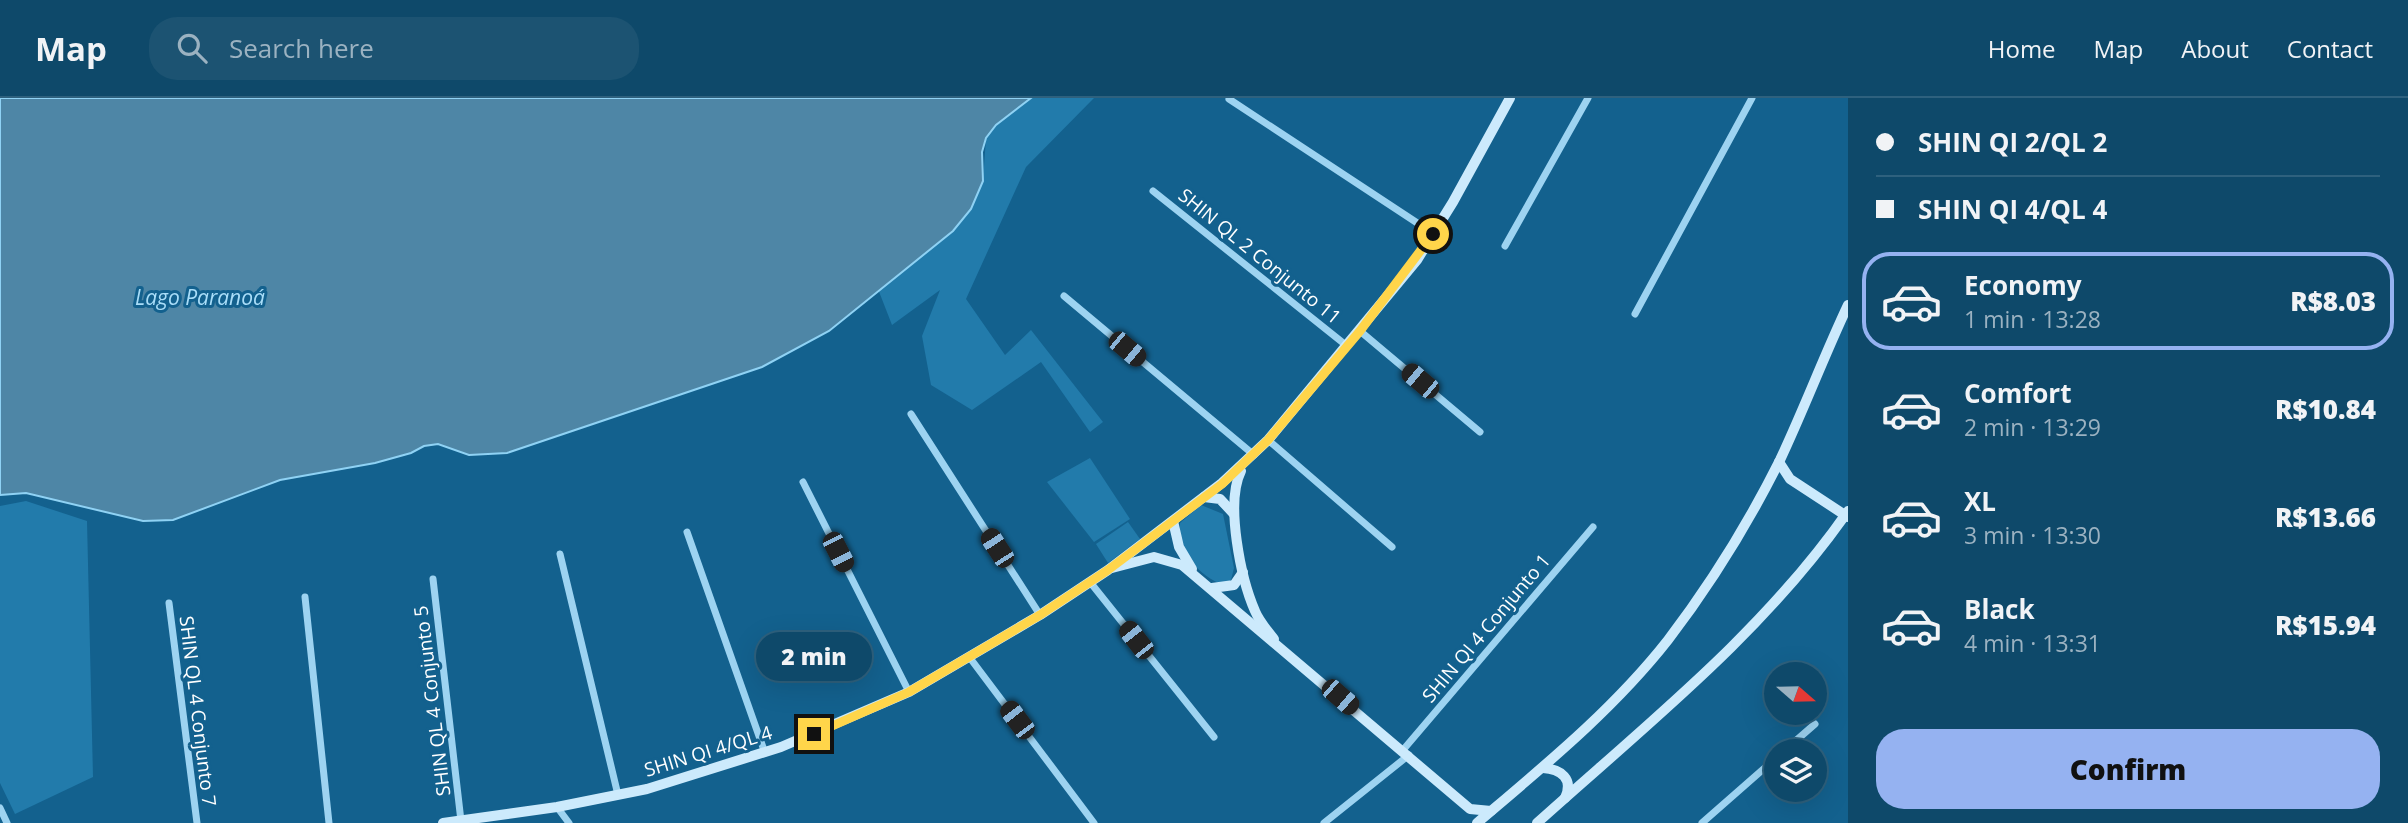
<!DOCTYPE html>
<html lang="en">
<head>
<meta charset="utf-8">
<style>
	:root { --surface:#0e496a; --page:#1c5372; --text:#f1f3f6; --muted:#9bb2c1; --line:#2e617e; --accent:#95b2f1 }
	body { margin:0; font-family:"Open Sans",sans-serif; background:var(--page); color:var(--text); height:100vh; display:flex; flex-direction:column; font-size:26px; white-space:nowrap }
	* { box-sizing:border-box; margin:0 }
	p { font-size:23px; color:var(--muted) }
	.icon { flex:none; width:38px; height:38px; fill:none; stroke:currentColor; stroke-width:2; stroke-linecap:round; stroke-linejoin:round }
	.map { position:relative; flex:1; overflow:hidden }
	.panel { display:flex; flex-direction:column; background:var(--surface); width:560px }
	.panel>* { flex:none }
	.hud { display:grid; align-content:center; height:154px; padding:0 28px; background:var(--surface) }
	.needle { width:46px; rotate:110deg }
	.fabs { position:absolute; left:1764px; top:564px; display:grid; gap:14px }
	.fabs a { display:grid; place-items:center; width:63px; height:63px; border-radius:50%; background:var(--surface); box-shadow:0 7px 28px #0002,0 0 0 2px var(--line); font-size:35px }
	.end { position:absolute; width:32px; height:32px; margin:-16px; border:9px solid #ffd54a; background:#111; box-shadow:0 0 0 4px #111 }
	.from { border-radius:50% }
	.bubble { position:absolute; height:49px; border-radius:24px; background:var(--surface); box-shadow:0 7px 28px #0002,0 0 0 2px var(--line); font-size:23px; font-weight:800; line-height:49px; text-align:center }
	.car { position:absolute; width:21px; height:42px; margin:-21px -10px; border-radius:9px; box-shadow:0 0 5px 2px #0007; background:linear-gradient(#222 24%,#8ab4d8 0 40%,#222 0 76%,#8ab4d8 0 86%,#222 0) }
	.hud b { display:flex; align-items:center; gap:24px; height:66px; font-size:26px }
	.hud b+b { border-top:2px solid var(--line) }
	.hud i { width:18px; height:18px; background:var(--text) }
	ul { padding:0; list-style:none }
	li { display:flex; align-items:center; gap:21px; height:98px; margin:0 14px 10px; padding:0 14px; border:4px solid transparent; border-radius:28px }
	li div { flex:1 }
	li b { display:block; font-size:26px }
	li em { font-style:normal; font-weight:800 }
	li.current { border-color:var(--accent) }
	li>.icon { width:63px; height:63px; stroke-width:1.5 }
	.action { display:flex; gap:14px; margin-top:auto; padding:14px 28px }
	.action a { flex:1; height:80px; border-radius:28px; background:var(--accent); color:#111; font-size:28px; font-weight:800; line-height:80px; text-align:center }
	header { display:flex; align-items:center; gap:42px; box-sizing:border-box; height:98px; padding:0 35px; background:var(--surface); border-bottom:2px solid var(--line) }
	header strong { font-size:33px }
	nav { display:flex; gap:38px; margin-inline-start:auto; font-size:24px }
	.search { width:490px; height:63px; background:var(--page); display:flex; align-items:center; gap:18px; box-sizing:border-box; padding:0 24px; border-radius:28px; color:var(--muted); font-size:26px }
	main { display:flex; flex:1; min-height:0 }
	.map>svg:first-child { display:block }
</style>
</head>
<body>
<header>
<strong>Map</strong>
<div class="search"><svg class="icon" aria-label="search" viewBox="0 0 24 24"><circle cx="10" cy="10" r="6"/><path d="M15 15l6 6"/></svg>Search here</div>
<nav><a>Home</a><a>Map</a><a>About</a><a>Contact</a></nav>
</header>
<main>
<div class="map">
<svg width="1848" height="725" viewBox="0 0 1848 725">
	<rect width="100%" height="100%" fill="#13618e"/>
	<g fill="#227bab">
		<path d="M1031,0H1094L1026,69L966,201L1005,257L1031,232L1103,324L1090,334L1041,264L972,312L931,287L922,238L940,192L892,227L878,191L952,133L983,83L986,40L996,27Z"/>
		<path d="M1090,360L1130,421L1094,444L1047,384Z"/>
		<path d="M26,403L87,423L93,679L15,716L0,685V408Z"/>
		<path d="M1201,407L1223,416L1234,470L1231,482L1223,487C1197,477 1178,453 1180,425Z"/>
		<path d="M1128,424L1140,441L1108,465L1096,446Z"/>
	</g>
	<path fill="#4e86a6" stroke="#8fd2f4" stroke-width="2" d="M0,0H1031L996,27L986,40L982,54L983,83L971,111L953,133L829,233L762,269L507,355L469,357L438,346L424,348L411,355L375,365L280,382L173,422L143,423L26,395L0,397Z"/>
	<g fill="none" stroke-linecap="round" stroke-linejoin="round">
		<g stroke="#9dd3f1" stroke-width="7">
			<path d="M1229,1L1434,136"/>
			<path d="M1153,93L1347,248"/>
			<path d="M1505,148L1588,0"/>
			<path d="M1064,198L1254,357"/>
			<path d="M1635,216L1752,0"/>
			<path d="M1360,233L1480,334"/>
			<path d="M911,316L1040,517"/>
			<path d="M1268,342L1392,449"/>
			<path d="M803,384L909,594"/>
			<path d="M687,434L765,655"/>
			<path d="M560,456L618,697"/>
			<path d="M433,481L461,723"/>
			<path d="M1090,484L1214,639"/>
			<path d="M305,499L329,725"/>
			<path d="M169,505L197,725"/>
			<path d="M970,560L1094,725"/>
			<path d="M1403,652L1593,429"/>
			<path d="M1784,653L1815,626"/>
			<path d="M557,709L569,725"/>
			<path d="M0,710L7,725"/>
			<path d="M1324,725L1409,657"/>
			<path d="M1702,725L1776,660"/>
		</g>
		<g stroke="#cceafc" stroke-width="10">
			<path d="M1779,364L1790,381L1848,419"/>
			<path d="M1241,373C1225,405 1241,481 1255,513C1259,523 1267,532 1274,541"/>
			<path d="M1204,399L1220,401L1234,416"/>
			<path d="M1173,423L1179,449L1192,471"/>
			<path d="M1112,470L1154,459L1182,467L1470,711L1491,713"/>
			<path d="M1212,490L1234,487L1243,474"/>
			<path d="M1543,670C1561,671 1574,681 1565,700"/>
			<path d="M443,725L557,709L647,691L781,649L909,594L1040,517L1108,472L1222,385L1268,342L1417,162L1453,104L1510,0"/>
			<path d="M1477,725C1544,668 1613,612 1668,542C1710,487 1749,424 1780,362C1804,311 1824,258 1848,207"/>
			<path d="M1537,725C1647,626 1763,535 1848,413"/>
		</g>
	</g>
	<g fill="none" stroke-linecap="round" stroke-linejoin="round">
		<path stroke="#ffd54a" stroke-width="9" d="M814,636L909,594L1040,517L1108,472L1222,386L1268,342L1360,233L1433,136"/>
	</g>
	<g text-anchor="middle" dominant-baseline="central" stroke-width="6" stroke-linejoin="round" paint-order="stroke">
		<g font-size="19" fill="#fff" stroke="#13618e">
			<text transform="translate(1260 158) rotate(39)">SHIN QL 2 Conjunto 11</text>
			<text transform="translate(1486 530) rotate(-50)">SHIN QI 4 Conjunto 1</text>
			<text transform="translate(432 603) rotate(-97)">SHIN QL 4 Conjunto 5</text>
			<text transform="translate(198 613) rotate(83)">SHIN QL 4 Conjunto 7</text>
			<text transform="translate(708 653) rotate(-17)">SHIN QI 4/QL 4</text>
		</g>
		<g font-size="21" font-style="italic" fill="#a9ddf8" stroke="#13618e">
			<text x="200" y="199">Lago Paranoá</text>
		</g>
	</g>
</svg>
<div class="fabs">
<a><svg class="needle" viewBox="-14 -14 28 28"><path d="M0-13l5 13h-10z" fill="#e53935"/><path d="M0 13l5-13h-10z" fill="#9bb2c1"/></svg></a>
<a><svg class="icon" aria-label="layers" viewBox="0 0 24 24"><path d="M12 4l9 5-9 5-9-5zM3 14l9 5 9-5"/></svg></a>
</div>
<i class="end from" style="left:1433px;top:136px"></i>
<i class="end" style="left:814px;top:636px"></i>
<div class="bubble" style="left:756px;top:534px;width:116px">2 min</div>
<i class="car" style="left:1127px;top:251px;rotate:130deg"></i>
<i class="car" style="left:1420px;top:283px;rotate:310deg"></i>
<i class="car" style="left:997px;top:450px;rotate:327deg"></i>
<i class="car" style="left:838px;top:454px;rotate:153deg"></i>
<i class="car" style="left:1136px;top:542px;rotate:322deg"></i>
<i class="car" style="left:1340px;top:599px;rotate:131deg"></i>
<i class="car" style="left:1017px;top:622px;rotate:323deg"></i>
</div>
<section class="panel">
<div class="hud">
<b><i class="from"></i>SHIN QI 2/QL 2</b>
<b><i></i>SHIN QI 4/QL 4</b>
</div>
<ul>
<li class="current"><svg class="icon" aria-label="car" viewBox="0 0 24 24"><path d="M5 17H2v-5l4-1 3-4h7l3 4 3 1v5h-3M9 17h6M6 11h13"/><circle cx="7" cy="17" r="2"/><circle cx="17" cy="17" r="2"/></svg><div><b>Economy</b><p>1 min · 13:28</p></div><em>R$8.03</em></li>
<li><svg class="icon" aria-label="car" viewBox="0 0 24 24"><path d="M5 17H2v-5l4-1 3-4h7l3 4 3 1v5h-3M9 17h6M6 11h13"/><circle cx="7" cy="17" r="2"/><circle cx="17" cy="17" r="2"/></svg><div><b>Comfort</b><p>2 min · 13:29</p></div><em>R$10.84</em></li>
<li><svg class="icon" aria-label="car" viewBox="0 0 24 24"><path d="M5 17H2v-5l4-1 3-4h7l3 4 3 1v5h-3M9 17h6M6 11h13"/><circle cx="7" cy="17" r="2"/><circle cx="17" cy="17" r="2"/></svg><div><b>XL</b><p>3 min · 13:30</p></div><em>R$13.66</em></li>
<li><svg class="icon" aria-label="car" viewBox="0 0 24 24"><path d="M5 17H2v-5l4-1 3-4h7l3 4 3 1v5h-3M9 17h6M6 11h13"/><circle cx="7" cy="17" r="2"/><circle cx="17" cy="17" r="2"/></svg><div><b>Black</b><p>4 min · 13:31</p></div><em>R$15.94</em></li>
</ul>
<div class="action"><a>Confirm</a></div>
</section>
</main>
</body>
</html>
